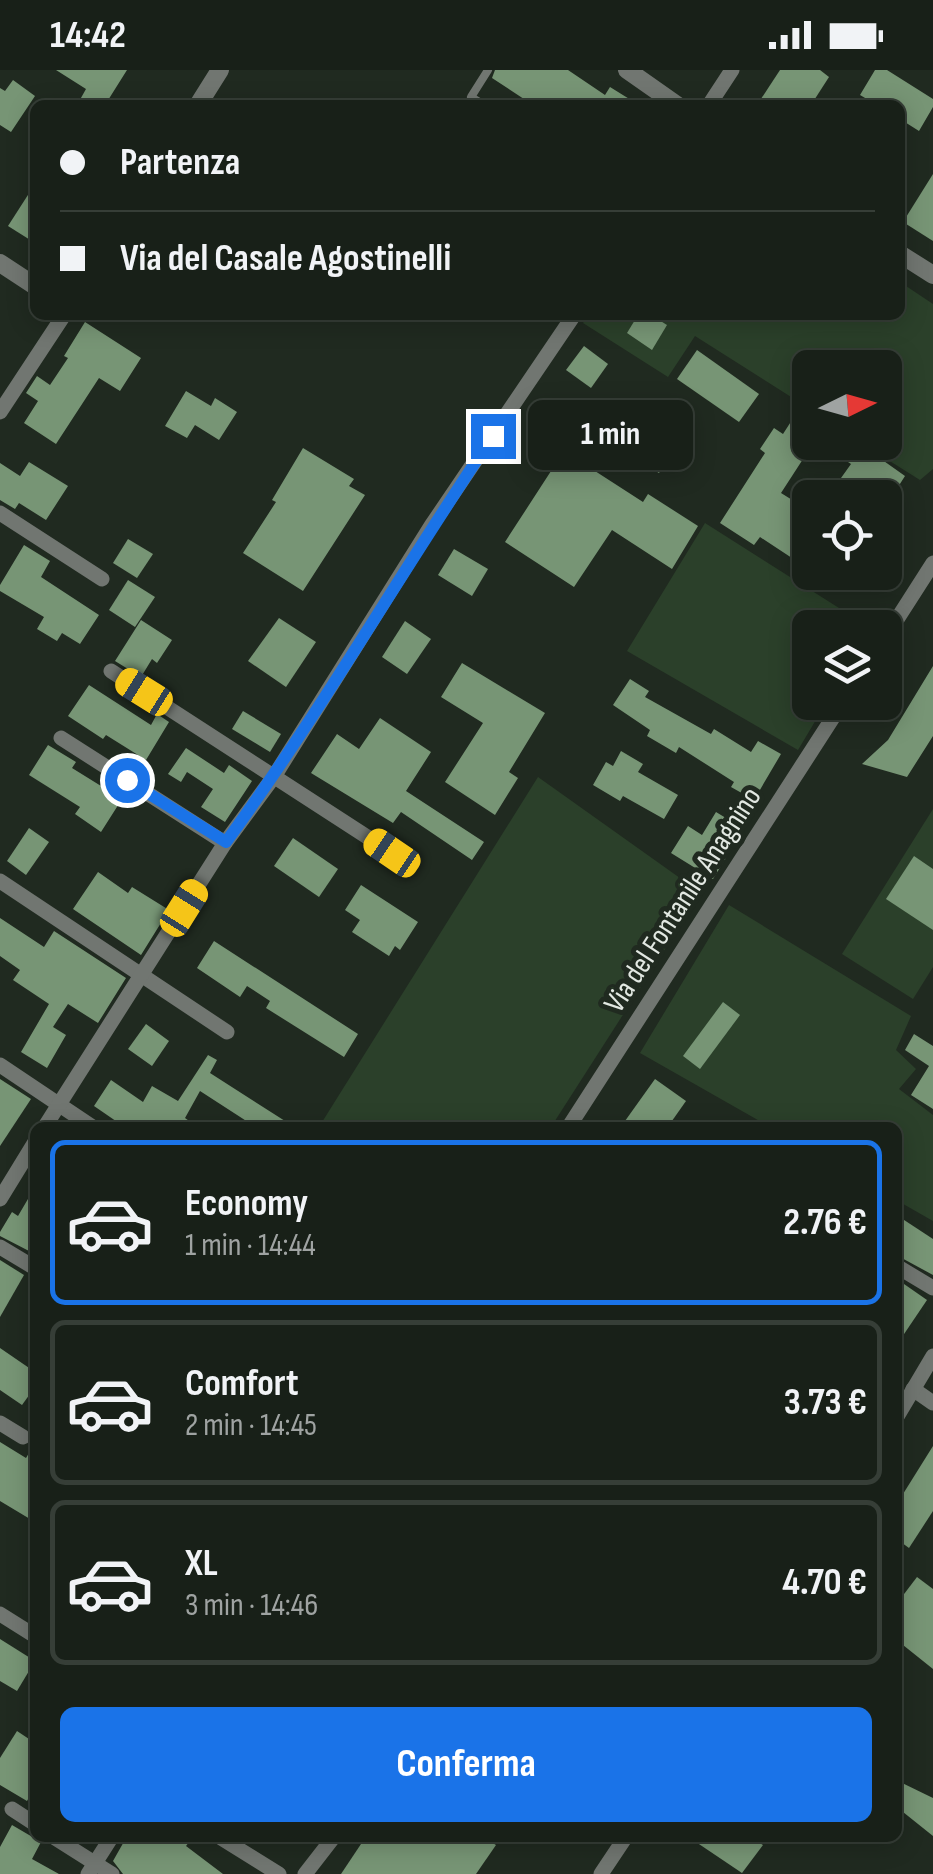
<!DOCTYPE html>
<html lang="it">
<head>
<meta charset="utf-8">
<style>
	:root { --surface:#182018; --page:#212821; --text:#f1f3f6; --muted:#9fa3a2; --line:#363e37; --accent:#1a73e8 }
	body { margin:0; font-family:"Sofia Sans Condensed",sans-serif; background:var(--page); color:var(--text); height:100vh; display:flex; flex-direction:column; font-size:38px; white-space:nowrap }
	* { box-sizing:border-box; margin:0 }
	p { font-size:32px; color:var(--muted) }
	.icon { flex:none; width:55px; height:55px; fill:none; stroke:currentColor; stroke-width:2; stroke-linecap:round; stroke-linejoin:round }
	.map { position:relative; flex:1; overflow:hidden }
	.panel { position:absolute; left:30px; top:1052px; width:872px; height:720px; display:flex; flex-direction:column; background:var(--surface); border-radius:15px; box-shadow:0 5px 25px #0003,0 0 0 2px var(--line) }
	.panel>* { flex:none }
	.top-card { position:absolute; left:30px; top:30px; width:875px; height:220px; border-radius:15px; box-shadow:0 5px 25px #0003,0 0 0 2px var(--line); display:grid; align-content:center; height:220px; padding:0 30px; background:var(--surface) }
	.needle { width:65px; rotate:85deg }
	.controls { position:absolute; left:792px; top:280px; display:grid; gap:20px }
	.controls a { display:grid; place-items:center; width:110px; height:110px; border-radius:15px; background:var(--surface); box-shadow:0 5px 25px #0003,0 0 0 2px var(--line); font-size:50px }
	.end { position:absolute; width:45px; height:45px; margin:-22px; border:12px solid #1a73e8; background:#fff; box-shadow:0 0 0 5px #fff }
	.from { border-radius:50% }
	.bubble { position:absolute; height:70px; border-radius:15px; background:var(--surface); box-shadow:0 5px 25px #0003,0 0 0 2px var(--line); font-size:32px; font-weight:700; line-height:70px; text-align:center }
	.car { position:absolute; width:30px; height:60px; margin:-30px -15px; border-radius:12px; box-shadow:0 0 8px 2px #0007; background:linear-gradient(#f5c518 24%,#345 0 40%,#f5c518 0 76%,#345 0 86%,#f5c518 0) }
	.top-card b { display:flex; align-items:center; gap:35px; height:95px; font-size:38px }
	.top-card b+b { border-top:2px solid var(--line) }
	.top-card i { width:25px; height:25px; background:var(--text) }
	ul { padding:18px 0 0; list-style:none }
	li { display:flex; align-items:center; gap:30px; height:165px; margin:0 20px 15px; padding:0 10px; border:5px solid var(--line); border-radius:15px }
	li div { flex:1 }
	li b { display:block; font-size:38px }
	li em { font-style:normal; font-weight:700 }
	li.current { border-color:var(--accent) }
	li>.icon { width:90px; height:90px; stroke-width:1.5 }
	.action { display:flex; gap:20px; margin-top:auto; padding:20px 30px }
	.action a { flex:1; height:115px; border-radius:15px; background:var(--accent); color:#fff; font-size:40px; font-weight:700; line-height:115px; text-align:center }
	.status { display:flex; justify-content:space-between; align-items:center; height:70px; padding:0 50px; background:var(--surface); direction:ltr }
	.status svg { height:28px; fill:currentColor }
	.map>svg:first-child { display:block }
</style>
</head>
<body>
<div class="status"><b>14:42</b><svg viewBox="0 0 49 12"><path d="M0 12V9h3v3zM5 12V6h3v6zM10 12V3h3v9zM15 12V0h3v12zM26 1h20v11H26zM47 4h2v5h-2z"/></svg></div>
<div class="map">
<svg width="933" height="1804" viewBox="0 0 933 1804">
	<rect width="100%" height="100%" fill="#202a20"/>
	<g fill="#2b402a">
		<path d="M900,212L933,234V399L920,410L861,373L885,372V298H810V339L695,266L668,307L583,253L589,245H900Z"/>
		<path d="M705,453L869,557L810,558V632L826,633L798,680L627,581Z"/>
		<path d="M538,707L701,823L551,1057H319Z"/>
		<path d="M933,739V897L913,929L842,884Z"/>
		<path d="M729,835L911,946L896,980L916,999L899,1019L933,1045V1151L898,1131V1058L770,1057L640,983Z"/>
	</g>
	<g fill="#779575">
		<path d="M56,0H127L105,35H77L86,19Z"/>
		<path d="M495,0H568L605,25L610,17L639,35H533L492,8Z"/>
		<path d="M780,0H820L829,7L811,35H757Z"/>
		<path d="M875,0H887L933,29V37L919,61L900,49V35H877L860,25Z"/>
		<path d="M13,10L35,26L11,62L0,55V18L5,21Z"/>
		<path d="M933,104V171L903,152Z"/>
		<path d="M35,114V173L8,156Z"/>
		<path d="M638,245H651L667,255L652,280L627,263Z"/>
		<path d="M85,252L141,288L120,321L99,308L56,374L24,353L38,331L26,323L37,306L50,315L68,288L64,286Z"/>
		<path d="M584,276L608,294L591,318L566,300Z"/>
		<path d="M697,280L759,324L739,352L677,309Z"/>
		<path d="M186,321L211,336L215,328L237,342L219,370L195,355L187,368L165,356Z"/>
		<path d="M810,334V372H857L905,406L891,428H869L841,408L851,394L821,374L811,389L805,386L781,423L810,441V474L798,492L760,467L754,475L720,453L765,383L760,379L774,358L783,364L792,350L797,353Z"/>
		<path d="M621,340L683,376L671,397L665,393L659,403L613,376L618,367L609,361Z"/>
		<path d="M303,378L354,409L349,416L365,425L303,521L243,483L276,432L272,430Z"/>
		<path d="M564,381L643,432L648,424L698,456L672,499L612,460L574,517L505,472Z"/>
		<path d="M29,392L68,416L46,450L19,433L15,439L0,430V393L20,406Z"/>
		<path d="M128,469L153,484L137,508L113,493Z"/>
		<path d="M24,475L50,491L41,507L99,545L80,574L62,563L57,571L37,559L44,547L0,521V515Z"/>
		<path d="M454,479L488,499L472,526L438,505Z"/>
		<path d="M128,510L155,527L135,557L109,540Z"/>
		<path d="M279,548L316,572L286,617L248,591Z"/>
		<path d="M141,550L172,570L157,593L152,589L141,607L115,591Z"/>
		<path d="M405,551L431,569L407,604L382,587Z"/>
		<path d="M462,593L545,643L509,702L518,708L495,745L445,712L483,653L441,627Z"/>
		<path d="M933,596V666L907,707L862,694L888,670Z"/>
		<path d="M630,609L649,621L645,627L711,664L714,659L751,682L758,671L781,684L754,730L731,717L734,712L679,677L676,683L647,666L650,660L613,635Z"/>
		<path d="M89,615L151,655L157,644L169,652L146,690L106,665L103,669L68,646Z"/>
		<path d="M243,641L281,664L270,682L232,659Z"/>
		<path d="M380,648L431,682L406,721L484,772L472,790L401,742L393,753L311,703L337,664L359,679Z"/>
		<path d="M48,675L76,692L72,698L122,729L101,762L75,744L80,737L29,705Z"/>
		<path d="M186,678L224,703L229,695L252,711L225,752L201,737L213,719L187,702L181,712L168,704Z"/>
		<path d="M621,681L643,694L638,702L678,725L664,749L623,726L620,731L593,715L606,692L613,696Z"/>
		<path d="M716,742L744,759L713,809L671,783L688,756L702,765Z"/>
		<path d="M29,758L49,772L26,805L7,791Z"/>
		<path d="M293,768L338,799L319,827L274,796Z"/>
		<path d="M914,786L933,799V860L886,829Z"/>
		<path d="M98,802L128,823L132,817L169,840L141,885L73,839Z"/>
		<path d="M361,815L418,852L400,880L395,876L389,886L352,862L360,850L345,840Z"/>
		<path d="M0,848L44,877L54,861L126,908L98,953L68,934L53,957L66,965L47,998L21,982L49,934L13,910L20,900L0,886Z"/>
		<path d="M214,871L358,964L344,987L266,938L270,931L247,916L240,927L197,898Z"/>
		<path d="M723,932L740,945L700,999L683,986Z"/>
		<path d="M146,954L169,971L152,996L128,979Z"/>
		<path d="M914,964L933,976V1039L911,1025L929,996L905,980Z"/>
		<path d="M208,985L217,990L210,1003L296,1058H257L200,1021L185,1048L199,1058H126L94,1036L111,1010L143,1032L152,1016L178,1031Z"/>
		<path d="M0,1009L31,1029L0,1076Z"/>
		<path d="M655,1009L686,1031L667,1058H620Z"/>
		<path d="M35,1117V1172L29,1181L0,1166V1162L12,1142L18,1146Z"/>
		<path d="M898,1146L933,1169V1205L898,1186Z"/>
		<path d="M0,1190L24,1205L0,1247Z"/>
		<path d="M904,1214L927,1230L898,1273V1223Z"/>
		<path d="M0,1278L35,1302V1317L22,1335L0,1320Z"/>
		<path d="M0,1372L26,1388L35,1373V1452L0,1431Z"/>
		<path d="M933,1376V1441L909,1478L898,1470V1432Z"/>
		<path d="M917,1507L933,1519V1599L898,1571V1532Z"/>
		<path d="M0,1569L35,1591L17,1621L0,1611Z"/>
		<path d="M17,1661L35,1673V1717L27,1731L0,1715V1688Z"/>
		<path d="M898,1711L933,1728V1766L898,1738Z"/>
		<path d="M12,1755L41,1772L32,1789L59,1804H0V1777Z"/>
		<path d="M126,1768H192L186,1776L223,1804H123L113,1791Z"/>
		<path d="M365,1768H484L496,1775L476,1804H341Z"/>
		<path d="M690,1768H751L763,1775L742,1803Z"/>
	</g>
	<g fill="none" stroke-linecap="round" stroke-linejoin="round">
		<path stroke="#717671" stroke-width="8" d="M484,35L471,27L488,0"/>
		<g stroke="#717671" stroke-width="15">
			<path d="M709,35L732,0"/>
			<path d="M0,342L64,245"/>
			<path d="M0,443L102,509"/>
			<path d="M885,568L933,493"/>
			<path d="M111,601L392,783"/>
			<path d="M61,668L225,773"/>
			<path d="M0,811L227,962"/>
			<path d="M0,995L94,1058"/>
			<path d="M44,1058L225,773L275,705L431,456L574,245"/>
			<path d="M568,1058L843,632"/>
			<path d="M0,1129L35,1072"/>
			<path d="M0,1177L35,1198"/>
			<path d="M898,1197L933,1218"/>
			<path d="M913,1319L933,1333"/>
			<path d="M898,1345L933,1286"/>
			<path d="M0,1353L23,1367"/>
			<path d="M0,1544L35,1566"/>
			<path d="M12,1739L35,1754"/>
			<path d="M55,1768L112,1804"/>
			<path d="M221,1768L279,1804"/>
			<path d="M88,1804L111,1768"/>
			<path d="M305,1804L333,1768"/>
			<path d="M601,1804L625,1768"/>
		</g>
		<g stroke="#717671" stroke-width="18">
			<path d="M627,0L677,35"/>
			<path d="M198,35L220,0"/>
			<path d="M900,184L933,205"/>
			<path d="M0,193L35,216"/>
		</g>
	</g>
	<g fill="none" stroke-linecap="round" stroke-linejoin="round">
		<path stroke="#1a73e8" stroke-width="12" d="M127,710L226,772C321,642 402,500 493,366"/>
	</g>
	<g text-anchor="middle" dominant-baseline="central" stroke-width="10" stroke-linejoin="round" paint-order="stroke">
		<g font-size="30" fill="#e2e8e2" stroke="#202a20">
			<text transform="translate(683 830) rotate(-57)">Via del Fontanile Anagnino</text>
		</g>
	</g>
</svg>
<div class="controls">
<a><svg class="needle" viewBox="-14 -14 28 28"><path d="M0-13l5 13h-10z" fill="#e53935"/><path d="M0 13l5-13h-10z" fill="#9fa3a2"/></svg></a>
<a><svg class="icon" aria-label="locate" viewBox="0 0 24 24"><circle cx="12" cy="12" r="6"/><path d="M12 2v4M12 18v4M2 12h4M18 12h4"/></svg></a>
<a><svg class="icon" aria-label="layers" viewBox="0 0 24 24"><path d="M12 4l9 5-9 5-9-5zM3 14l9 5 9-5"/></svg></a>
</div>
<i class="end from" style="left:127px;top:710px"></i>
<i class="end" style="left:493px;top:366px"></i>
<div class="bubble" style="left:528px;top:330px;width:165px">1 min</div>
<i class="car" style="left:144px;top:622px;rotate:302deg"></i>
<i class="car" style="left:392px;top:783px;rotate:304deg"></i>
<i class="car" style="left:184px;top:838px;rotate:32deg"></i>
<div class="top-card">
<b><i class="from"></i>Partenza</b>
<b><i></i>Via del Casale Agostinelli</b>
</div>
<section class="panel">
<ul>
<li class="current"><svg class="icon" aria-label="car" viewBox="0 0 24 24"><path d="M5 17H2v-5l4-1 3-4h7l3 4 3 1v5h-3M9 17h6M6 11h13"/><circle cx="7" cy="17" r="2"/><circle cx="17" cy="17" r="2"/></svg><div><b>Economy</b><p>1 min · 14:44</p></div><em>2.76 €</em></li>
<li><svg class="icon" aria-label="car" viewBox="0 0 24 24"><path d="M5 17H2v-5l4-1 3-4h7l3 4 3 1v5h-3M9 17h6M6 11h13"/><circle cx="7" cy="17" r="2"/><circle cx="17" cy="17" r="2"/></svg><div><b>Comfort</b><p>2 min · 14:45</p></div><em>3.73 €</em></li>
<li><svg class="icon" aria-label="car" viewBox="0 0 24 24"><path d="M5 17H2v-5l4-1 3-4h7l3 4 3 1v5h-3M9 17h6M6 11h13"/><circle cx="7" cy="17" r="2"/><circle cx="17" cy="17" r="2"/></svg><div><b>XL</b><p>3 min · 14:46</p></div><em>4.70 €</em></li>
</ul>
<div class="action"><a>Conferma</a></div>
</section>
</div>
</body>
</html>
